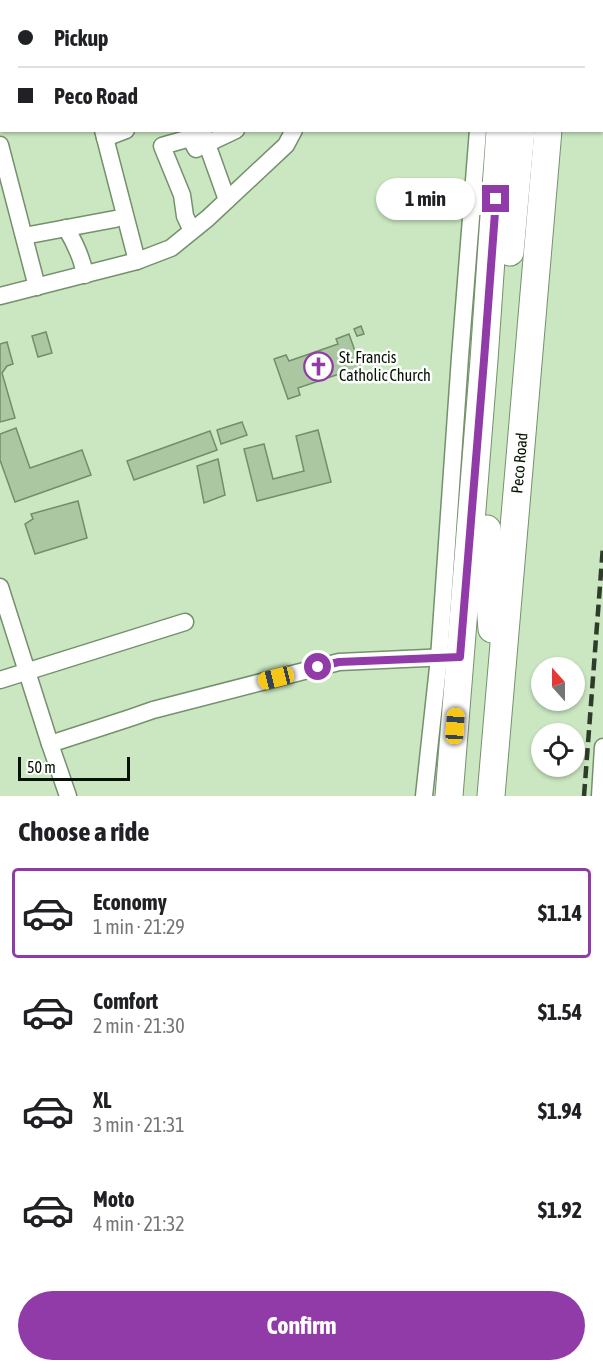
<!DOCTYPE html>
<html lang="en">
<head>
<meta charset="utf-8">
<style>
	:root { --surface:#fff; --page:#f6f6f6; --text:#202124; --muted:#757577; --line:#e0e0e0; --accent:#913ba8 }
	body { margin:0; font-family:"Asap Condensed",sans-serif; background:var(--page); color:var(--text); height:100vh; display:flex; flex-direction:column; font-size:22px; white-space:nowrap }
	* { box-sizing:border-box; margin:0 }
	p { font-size:20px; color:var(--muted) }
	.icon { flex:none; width:33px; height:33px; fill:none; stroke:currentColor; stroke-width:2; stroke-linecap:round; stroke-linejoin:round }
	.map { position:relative; height:796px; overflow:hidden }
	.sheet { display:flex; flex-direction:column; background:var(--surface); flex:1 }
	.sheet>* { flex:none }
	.top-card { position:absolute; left:0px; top:0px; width:603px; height:132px; box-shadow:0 2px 4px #0004; display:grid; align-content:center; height:132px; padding:0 18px; background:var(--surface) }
	.needle { width:39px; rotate:339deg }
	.tools { position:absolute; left:531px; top:657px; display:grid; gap:12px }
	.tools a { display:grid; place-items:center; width:54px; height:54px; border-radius:50%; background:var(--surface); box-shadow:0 2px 4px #0004; font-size:30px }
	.scale { position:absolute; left:18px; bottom:15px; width:112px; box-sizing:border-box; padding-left:6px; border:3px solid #081105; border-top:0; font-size:16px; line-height:21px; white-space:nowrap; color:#081105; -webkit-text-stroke:4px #fcfffb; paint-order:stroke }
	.end { position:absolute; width:27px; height:27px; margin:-14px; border:8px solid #913ba8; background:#fff; box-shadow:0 0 0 3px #fff }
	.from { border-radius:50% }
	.bubble { position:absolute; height:42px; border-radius:21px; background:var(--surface); box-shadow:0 2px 4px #0004; font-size:20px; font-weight:700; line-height:42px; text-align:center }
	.car { position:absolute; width:18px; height:36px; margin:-18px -9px; border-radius:8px; box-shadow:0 0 4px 2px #0007; background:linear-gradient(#f5c518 24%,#345 0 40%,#f5c518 0 76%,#345 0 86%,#f5c518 0) }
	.top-card b { display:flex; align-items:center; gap:21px; height:57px; font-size:22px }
	.top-card b+b { border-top:2px solid var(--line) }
	.top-card i { width:15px; height:15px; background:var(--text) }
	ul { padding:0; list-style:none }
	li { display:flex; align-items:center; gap:18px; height:90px; margin:0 12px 9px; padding:0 6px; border:3px solid transparent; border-radius:6px }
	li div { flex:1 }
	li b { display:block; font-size:22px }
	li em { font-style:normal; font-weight:700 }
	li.active { border-color:var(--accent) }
	li>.icon { width:54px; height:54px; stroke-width:1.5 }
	h2 { padding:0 18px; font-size:27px; line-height:72px }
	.primary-button { display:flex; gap:12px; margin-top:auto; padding:12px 18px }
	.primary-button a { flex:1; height:69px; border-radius:36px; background:var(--accent); color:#fff; font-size:24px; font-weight:700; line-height:69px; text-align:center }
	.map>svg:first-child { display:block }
</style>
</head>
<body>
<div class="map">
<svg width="603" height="796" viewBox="0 0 603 796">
	<rect width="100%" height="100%" fill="#cae7c1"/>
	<g fill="#abc7a2" stroke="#728d6a" stroke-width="1.5">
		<path d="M361,326L364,334L357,336L354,329Z"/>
		<path d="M46,332L52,353L38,357L32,336Z"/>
		<path d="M349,334L363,374L351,378L348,371L298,388L300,395L288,399L274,359L286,355L289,361L338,344L336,339Z"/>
		<path d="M7,342L13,364L7,366L2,373L15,418L0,422V344Z"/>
		<path d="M242,422L247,435L221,444L217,430Z"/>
		<path d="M16,428L30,468L82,450L91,475L15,502L0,460V434Z"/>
		<path d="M318,430L331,482L257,501L244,449L264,444L273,479L304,471L296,436Z"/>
		<path d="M210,431L217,450L134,480L127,461Z"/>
		<path d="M218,459L225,495L204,503L197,466Z"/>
		<path d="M78,501L87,538L35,554L25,524L33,519L31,514Z"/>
	</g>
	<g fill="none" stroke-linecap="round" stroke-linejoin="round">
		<defs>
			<g id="minor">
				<path d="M70,0V2"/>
				<path d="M260,0V2"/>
				<path d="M305,2L335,0"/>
				<path d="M392,2V0"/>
				<path d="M490,2V0"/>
				<path d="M0,85L2,84"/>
				<path d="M103,130L137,261"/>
				<path d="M202,130L227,200"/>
				<path d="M105,138L126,130"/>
				<path d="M0,145L37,287"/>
				<path d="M66,228C75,243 82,257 85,275"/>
				<path d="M192,231L185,216L182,195L162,146L190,138L196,149L236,130"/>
				<path d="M24,236L115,219"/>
				<path d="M0,296L137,261L171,248L208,218L286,145L294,130"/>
				<path d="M0,587L50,744L68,796"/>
				<path d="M0,680L185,622"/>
				<path d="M50,744L130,718L153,710L339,662L448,657"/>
				<path d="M424,796L439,658L460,357L478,130"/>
				<path d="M600,796L603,747"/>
			</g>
			<g id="primary">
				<path d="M509,2L510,0"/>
				<path d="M540,2L541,0"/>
				<path d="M510,252L521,130"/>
				<path d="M487,529V568L492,629"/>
				<path d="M449,796L484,360L500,130"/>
				<path d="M491,796L548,130"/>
			</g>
		</defs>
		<use href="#minor" stroke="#75906d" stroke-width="19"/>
		<use href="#primary" stroke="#75906d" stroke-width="29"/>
		<use href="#minor" stroke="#fff" stroke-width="16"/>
		<use href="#primary" stroke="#fff" stroke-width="27"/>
		<path stroke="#2f3c2b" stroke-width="4.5" stroke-dasharray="12 6" stroke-linecap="butt" d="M584,796L603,546"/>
	</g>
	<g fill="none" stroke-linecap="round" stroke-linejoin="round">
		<path stroke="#913ba8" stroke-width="8" d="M318,667L339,662L460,657L484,360L496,199"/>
	</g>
	<defs>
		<symbol id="church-ring" viewBox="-11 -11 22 22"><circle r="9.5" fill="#fcfffb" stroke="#913ba8" stroke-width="1.5"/><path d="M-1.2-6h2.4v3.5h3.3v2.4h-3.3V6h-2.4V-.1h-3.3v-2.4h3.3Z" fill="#913ba8"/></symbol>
	</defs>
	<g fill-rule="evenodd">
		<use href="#church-ring" x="302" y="350" width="33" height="33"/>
	</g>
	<g text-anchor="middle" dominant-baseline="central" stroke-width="5" stroke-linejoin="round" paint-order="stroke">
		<g font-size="16" fill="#081105" stroke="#fcfffb" text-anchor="start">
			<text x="339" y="357">St. Francis<tspan x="339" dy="18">Catholic Church</tspan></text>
		</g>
		<g font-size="16" fill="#081105" stroke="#fcfffb">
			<text transform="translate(519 463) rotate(-85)">Peco Road</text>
		</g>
	</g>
</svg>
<div class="tools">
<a><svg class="needle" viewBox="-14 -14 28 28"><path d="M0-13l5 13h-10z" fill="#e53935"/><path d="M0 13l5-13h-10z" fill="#757577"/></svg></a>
<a><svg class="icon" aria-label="locate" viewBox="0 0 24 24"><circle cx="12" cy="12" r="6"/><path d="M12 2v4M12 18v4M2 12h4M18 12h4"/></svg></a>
</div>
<div class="scale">50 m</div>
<i class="end from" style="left:318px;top:667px"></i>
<i class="end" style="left:496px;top:199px"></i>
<div class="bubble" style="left:376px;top:178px;width:99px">1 min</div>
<i class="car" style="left:276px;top:678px;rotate:256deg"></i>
<i class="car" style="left:455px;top:726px;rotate:4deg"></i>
<div class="top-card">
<b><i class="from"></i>Pickup</b>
<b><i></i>Peco Road</b>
</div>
</div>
<section class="sheet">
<h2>Choose a ride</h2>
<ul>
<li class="active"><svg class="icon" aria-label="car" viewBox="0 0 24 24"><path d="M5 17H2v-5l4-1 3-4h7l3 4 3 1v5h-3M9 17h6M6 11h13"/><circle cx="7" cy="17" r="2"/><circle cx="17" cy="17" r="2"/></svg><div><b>Economy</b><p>1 min · 21:29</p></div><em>$1.14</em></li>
<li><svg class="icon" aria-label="car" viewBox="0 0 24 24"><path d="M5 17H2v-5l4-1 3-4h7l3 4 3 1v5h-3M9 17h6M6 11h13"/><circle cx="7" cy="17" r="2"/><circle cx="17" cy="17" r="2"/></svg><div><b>Comfort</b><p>2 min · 21:30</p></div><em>$1.54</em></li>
<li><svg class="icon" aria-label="car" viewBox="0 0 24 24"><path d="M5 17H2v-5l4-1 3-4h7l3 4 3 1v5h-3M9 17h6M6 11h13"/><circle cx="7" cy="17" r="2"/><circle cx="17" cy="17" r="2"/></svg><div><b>XL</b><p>3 min · 21:31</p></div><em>$1.94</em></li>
<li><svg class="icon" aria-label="car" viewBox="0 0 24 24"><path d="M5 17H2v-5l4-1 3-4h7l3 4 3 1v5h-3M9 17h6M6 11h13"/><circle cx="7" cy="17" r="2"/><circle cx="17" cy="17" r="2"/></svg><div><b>Moto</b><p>4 min · 21:32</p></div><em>$1.92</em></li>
</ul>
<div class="primary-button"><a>Confirm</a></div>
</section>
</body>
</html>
